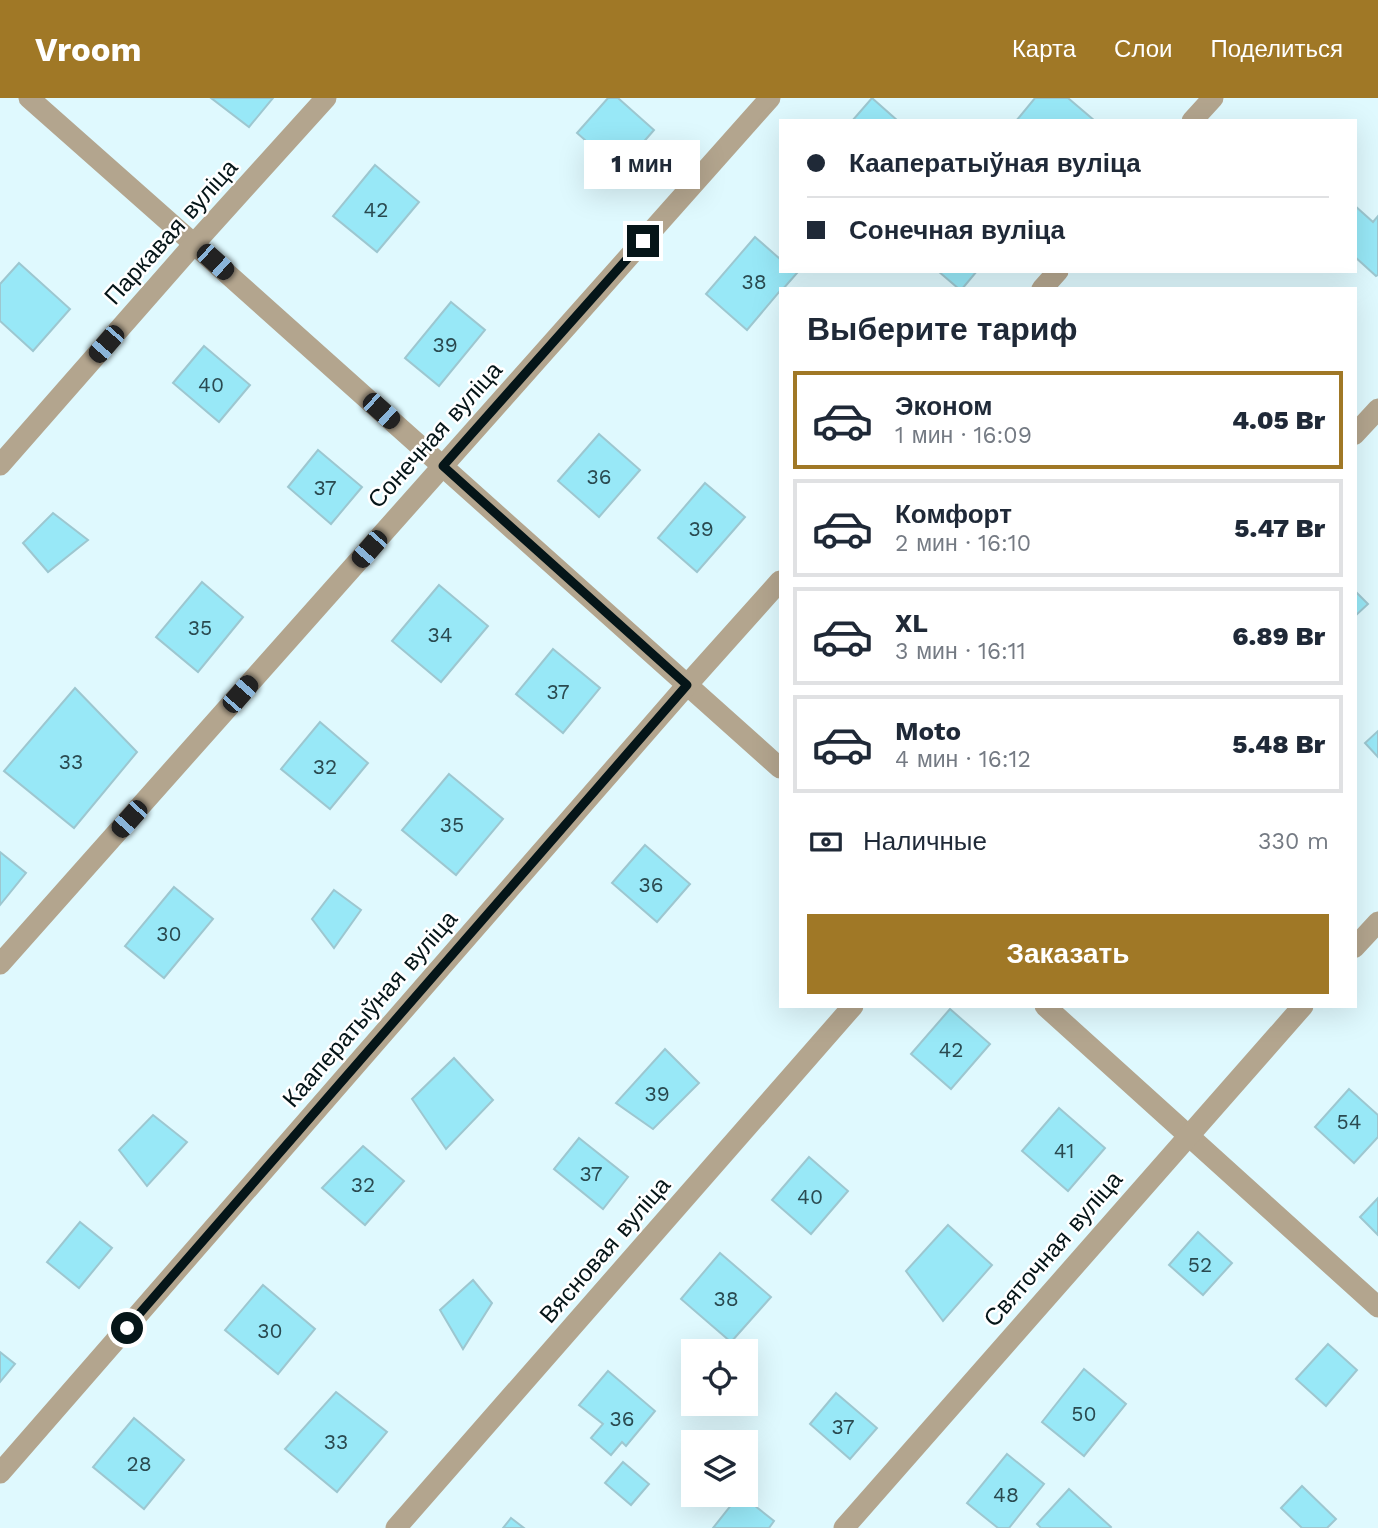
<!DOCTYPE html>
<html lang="ru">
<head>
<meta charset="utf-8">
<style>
	:root { --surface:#fff; --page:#f2f2f3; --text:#1f2937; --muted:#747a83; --line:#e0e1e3; --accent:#a07826 }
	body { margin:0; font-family:"Work Sans",sans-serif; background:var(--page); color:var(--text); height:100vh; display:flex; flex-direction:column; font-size:26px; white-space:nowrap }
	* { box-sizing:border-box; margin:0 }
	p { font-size:23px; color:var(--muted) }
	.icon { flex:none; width:38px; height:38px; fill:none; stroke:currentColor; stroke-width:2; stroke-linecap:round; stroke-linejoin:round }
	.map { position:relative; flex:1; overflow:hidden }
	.details { position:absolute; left:779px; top:189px; width:578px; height:721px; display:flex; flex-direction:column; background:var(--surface); border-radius:0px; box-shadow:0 7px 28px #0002 }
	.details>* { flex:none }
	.banner { position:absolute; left:779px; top:21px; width:578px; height:154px; border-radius:0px; box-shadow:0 7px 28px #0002; display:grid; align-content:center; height:154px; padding:0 28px; background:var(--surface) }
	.controls { position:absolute; left:681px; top:1241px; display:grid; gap:14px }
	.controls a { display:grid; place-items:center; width:77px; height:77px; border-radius:0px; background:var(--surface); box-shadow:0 7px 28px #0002; font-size:35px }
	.end { position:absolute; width:32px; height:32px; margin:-16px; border:9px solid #051518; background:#fff; box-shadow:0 0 0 4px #fff }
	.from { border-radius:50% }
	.bubble { position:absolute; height:49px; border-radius:0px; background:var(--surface); box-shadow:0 7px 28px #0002; font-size:23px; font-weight:800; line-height:49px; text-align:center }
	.car { position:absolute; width:21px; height:42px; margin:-21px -10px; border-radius:9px; box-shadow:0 0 5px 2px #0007; background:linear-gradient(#222 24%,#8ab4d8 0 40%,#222 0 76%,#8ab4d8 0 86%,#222 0) }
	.banner b { display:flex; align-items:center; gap:24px; height:66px; font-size:26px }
	.banner b+b { border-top:2px solid var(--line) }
	.banner i { width:18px; height:18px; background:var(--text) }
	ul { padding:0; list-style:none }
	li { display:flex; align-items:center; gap:21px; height:98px; margin:0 14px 10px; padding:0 14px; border:4px solid var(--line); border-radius:0px }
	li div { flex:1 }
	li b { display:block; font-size:26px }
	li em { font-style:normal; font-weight:800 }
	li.active { border-color:var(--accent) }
	li>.icon { width:63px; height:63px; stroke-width:1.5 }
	h2 { padding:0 28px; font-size:32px; line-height:84px }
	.pay { display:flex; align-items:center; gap:18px; height:77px; padding:0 28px; font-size:26px }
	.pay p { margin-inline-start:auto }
	.action { display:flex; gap:14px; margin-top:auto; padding:14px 28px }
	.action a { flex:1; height:80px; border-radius:0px; background:var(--accent); color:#fff; font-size:28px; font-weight:800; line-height:80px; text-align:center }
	header { display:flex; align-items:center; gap:42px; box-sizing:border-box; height:98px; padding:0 35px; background:var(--accent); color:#fff }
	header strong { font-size:33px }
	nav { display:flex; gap:38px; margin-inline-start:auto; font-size:24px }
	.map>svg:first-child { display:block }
</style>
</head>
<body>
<header>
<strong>Vroom</strong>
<nav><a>Карта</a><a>Слои</a><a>Поделиться</a></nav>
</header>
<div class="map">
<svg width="1378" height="1430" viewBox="0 0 1378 1430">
	<rect width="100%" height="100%" fill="#dff9fe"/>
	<g fill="#98e8f7" stroke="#9dc7d0" stroke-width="2">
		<path d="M211,0H273L249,29Z"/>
		<path d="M608,0H618L654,32L619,72L577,35Z"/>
		<path d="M872,0L898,23H852Z"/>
		<path d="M1035,0H1068L1095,23H1016Z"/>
		<path d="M375,67L419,104L377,154L333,118Z"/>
		<path d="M1354,107L1373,124L1378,118V177L1376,178L1354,158Z"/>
		<path d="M755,139L780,161V173H795L797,175L783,191H780V193L747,232L706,196Z"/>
		<path d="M19,165L70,211L33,253L0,223V186Z"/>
		<path d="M938,173H977L962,191H959Z"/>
		<path d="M451,204L485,232L439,288L405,260Z"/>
		<path d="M204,248L250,287L219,324L173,285Z"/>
		<path d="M599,336L640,372L599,419L558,383Z"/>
		<path d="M318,352L362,389L331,426L288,389Z"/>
		<path d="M705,385L745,419L697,474L658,440Z"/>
		<path d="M53,415L88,442L48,474L23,445Z"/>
		<path d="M202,484L243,519L198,574L156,539Z"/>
		<path d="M439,487L488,528L441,584L392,543Z"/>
		<path d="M1354,492L1368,506L1354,519Z"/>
		<path d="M553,551L600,590L563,635L516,596Z"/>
		<path d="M75,590L137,654L74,730L4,673Z"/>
		<path d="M320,624L368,665L330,711L281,671Z"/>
		<path d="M1378,633V659L1365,645Z"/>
		<path d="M449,676L503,721L456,777L402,732Z"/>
		<path d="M645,747L690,786L657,824L612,785Z"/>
		<path d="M0,754L26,775L0,807Z"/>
		<path d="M174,789L213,821L164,880L125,848Z"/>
		<path d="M334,792L361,812L334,850L312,821Z"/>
		<path d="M950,911L990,946L951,991L911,956Z"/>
		<path d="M665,951L699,985L653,1031L616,1005Z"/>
		<path d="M454,960L493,1002L446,1051L412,1001Z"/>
		<path d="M1349,991L1378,1017V1039L1354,1065L1315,1029Z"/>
		<path d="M1059,1010L1105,1050L1068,1093L1022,1053Z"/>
		<path d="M153,1017L187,1044L147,1088L119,1052Z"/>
		<path d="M579,1040L628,1079L603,1111L554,1071Z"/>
		<path d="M363,1048L404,1083L365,1127L322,1090Z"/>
		<path d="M809,1059L848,1093L811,1136L772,1102Z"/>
		<path d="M1378,1100V1137L1360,1119Z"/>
		<path d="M80,1124L112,1150L79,1190L47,1164Z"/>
		<path d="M948,1127L992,1167L943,1223L906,1173Z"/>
		<path d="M1198,1134L1232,1165L1203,1197L1169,1167Z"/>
		<path d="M720,1155L771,1199L731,1244L681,1201Z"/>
		<path d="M473,1182L492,1205L463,1251L440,1212Z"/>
		<path d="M263,1187L315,1231L278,1276L225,1232Z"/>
		<path d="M1328,1246L1357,1272L1326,1308L1296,1281Z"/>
		<path d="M0,1254L15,1266L0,1284Z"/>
		<path d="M1084,1271L1126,1306L1084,1358L1042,1324Z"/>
		<path d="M608,1273L655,1313L626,1348L622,1344L611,1357L591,1340L603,1326L579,1307Z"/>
		<path d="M336,1294L387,1334L337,1394L285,1351Z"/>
		<path d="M836,1295L877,1330L850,1361L810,1326Z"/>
		<path d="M134,1320L184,1362L144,1411L93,1369Z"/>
		<path d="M1007,1356L1044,1386L1009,1430H998L967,1405Z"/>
		<path d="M623,1364L649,1386L631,1407L605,1385Z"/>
		<path d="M1302,1388L1336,1421L1327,1430H1302L1281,1410Z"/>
		<path d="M1069,1391L1111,1429L1110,1430H1041L1037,1426Z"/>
		<path d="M740,1396L774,1423L769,1430H713Z"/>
		<path d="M511,1420L524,1430H503Z"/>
	</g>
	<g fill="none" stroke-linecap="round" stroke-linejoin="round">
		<g stroke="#b3a58e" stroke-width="21">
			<path d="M29,0L194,146L780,670"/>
			<path d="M1192,23L1213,0"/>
			<path d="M1042,191L1058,173"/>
			<path d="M1354,337L1378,311"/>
			<path d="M0,367L194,146L326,0"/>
			<path d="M1354,850L1378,824"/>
			<path d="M0,866L770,0"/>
			<path d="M1045,908L1378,1209"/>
			<path d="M0,1375L687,587L780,483"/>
			<path d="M396,1430L853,908"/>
			<path d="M844,1430L1303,908"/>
		</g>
	</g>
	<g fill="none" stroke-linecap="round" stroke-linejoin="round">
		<path stroke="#051518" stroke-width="9" d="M127,1230L687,587L443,368L643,143"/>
	</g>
	<g text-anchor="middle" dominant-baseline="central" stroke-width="5" stroke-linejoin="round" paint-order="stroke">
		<g font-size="21" fill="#2a4a50">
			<text x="376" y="111">42</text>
			<text x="754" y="183">38</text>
			<text x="445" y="246">39</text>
			<text x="211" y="286">40</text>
			<text x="599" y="378">36</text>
			<text x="325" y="389">37</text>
			<text x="701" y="430">39</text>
			<text x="200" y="529">35</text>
			<text x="440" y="536">34</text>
			<text x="558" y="593">37</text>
			<text x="71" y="663">33</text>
			<text x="325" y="668">32</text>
			<text x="452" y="726">35</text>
			<text x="651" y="786">36</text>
			<text x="169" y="835">30</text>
			<text x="951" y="951">42</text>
			<text x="657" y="995">39</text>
			<text x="1349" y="1023">54</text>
			<text x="1064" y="1052">41</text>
			<text x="591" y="1075">37</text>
			<text x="363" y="1086">32</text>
			<text x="810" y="1098">40</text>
			<text x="1200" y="1166">52</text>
			<text x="726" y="1200">38</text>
			<text x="270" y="1232">30</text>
			<text x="1084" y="1315">50</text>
			<text x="622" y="1320">36</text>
			<text x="843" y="1328">37</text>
			<text x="336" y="1343">33</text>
			<text x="139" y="1365">28</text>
			<text x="1006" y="1396">48</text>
		</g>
		<g font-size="24" fill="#051518" stroke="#fff">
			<text transform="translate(171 134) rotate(-48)">Паркавая вуліца</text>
			<text transform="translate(435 337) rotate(-48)">Сонечная вуліца</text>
			<text transform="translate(370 911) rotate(-49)">Кааператыўная вуліца</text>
			<text transform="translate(1053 1151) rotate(-49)">Святочная вуліца</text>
			<text transform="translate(605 1152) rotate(-49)">Вясновая вуліца</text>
		</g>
	</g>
</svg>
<div class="controls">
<a><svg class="icon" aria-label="locate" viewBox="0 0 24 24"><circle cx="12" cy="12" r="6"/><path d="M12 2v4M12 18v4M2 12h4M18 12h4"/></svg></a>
<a><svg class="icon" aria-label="layers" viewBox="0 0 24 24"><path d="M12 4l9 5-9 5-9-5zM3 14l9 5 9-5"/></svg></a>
</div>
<i class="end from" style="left:127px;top:1230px"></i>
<i class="end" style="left:643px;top:143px"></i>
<div class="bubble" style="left:584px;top:42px;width:116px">1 мин</div>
<i class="car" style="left:215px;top:164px;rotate:132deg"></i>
<i class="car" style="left:106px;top:246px;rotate:221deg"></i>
<i class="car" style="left:381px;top:313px;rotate:132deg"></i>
<i class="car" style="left:369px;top:451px;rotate:221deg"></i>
<i class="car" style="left:240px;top:596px;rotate:41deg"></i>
<i class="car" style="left:129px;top:721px;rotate:222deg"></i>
<div class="banner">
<b><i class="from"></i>Кааператыўная вуліца</b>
<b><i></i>Сонечная вуліца</b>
</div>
<section class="details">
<h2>Выберите тариф</h2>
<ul>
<li class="active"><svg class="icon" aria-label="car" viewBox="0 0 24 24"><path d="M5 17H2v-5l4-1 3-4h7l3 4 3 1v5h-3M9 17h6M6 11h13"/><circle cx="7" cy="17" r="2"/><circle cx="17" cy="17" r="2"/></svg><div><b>Эконом</b><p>1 мин · 16:09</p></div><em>4.05 Br</em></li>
<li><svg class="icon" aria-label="car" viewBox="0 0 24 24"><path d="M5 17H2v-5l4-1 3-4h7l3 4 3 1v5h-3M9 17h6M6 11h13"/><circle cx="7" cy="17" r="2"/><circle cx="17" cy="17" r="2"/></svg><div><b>Комфорт</b><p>2 мин · 16:10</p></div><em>5.47 Br</em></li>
<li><svg class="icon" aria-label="car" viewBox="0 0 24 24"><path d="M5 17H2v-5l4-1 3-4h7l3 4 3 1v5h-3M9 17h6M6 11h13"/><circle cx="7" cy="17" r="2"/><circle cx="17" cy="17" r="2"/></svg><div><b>XL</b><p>3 мин · 16:11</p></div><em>6.89 Br</em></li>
<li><svg class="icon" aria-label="car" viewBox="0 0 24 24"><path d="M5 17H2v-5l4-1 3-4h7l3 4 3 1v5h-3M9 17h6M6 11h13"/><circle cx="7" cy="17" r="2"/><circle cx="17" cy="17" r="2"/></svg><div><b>Moto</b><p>4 мин · 16:12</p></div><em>5.48 Br</em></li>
</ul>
<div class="pay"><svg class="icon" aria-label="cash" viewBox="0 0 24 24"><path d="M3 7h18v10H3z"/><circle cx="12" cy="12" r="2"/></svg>Наличные<p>330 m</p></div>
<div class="action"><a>Заказать</a></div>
</section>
</div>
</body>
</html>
